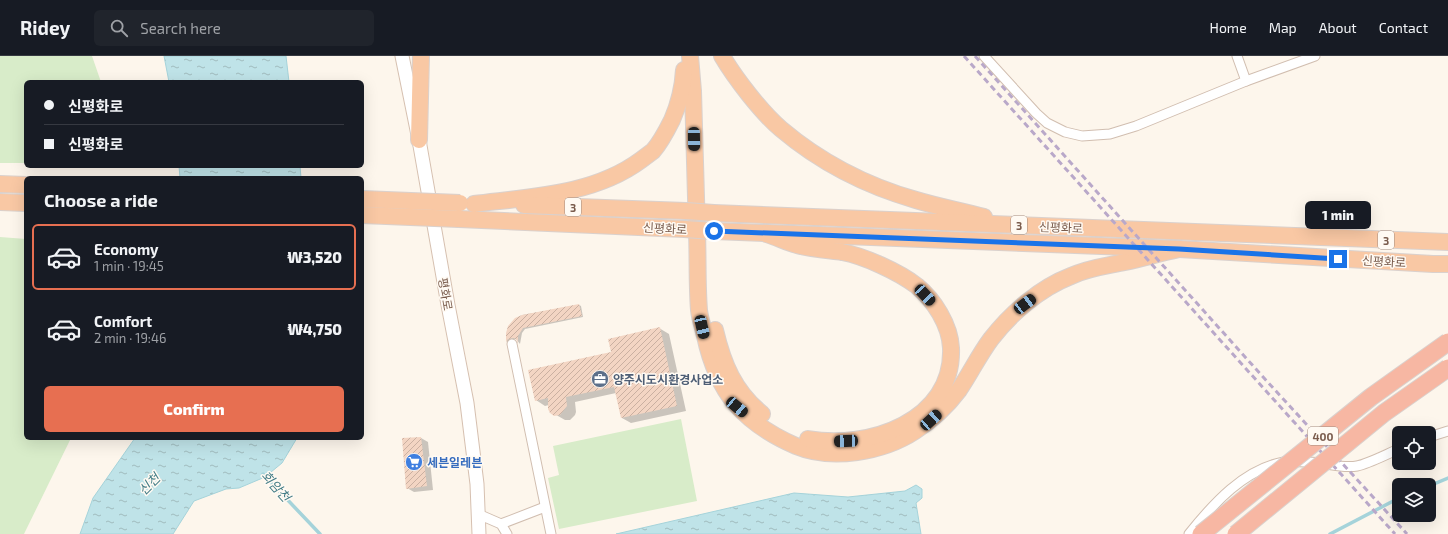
<!DOCTYPE html>
<html lang="en">
<head>
<meta charset="utf-8">
<style>
	:root { --surface:#171b24; --page:#20242c; --text:#f1f3f6; --muted:#9ea1a6; --line:#363941; --accent:#e76f51 }
	body { margin:0; font-family:"Exo 2","Noto Sans KR",sans-serif; background:var(--page); color:var(--text); height:100vh; display:flex; flex-direction:column; font-size:15px; white-space:nowrap }
	* { box-sizing:border-box; margin:0 }
	p { font-size:13px; color:var(--muted) }
	.icon { flex:none; width:22px; height:22px; fill:none; stroke:currentColor; stroke-width:2; stroke-linecap:round; stroke-linejoin:round }
	.map { position:relative; flex:1; overflow:hidden }
	.details { position:absolute; left:24px; top:120px; width:340px; height:264px; display:flex; flex-direction:column; background:var(--surface); border-radius:6px; box-shadow:0 4px 16px #0002 }
	.details>* { flex:none }
	.banner { position:absolute; left:24px; top:24px; width:340px; height:88px; border-radius:6px; box-shadow:0 4px 16px #0002; display:grid; align-content:center; height:88px; padding:0 20px; background:var(--surface) }
	.fabs { position:absolute; left:1392px; top:370px; display:grid; gap:8px }
	.fabs a { display:grid; place-items:center; width:44px; height:44px; border-radius:6px; background:var(--surface); box-shadow:0 4px 16px #0002; font-size:20px }
	.end { position:absolute; width:18px; height:18px; margin:-9px; border:5px solid #1a73e8; background:#fff; box-shadow:0 0 0 2px #fff }
	.from { border-radius:50% }
	.bubble { position:absolute; height:28px; border-radius:6px; background:var(--surface); box-shadow:0 4px 16px #0002; font-size:13px; font-weight:800; line-height:28px; text-align:center }
	.car { position:absolute; width:12px; height:24px; margin:-12px -6px; border-radius:5px; box-shadow:0 0 3px 1px #0007; background:linear-gradient(#222 24%,#8ab4d8 0 40%,#222 0 76%,#8ab4d8 0 86%,#222 0) }
	.banner b { display:flex; align-items:center; gap:14px; height:38px; font-size:15px }
	.banner b+b { border-top:1px solid var(--line) }
	.banner i { width:10px; height:10px; background:var(--text) }
	ul { padding:0; list-style:none }
	li { display:flex; align-items:center; gap:12px; height:66px; margin:0 8px 6px; padding:0 12px; border:2px solid transparent; border-radius:6px }
	li div { flex:1 }
	li b { display:block; font-size:15px }
	li em { font-style:normal; font-weight:800 }
	li.on { border-color:var(--accent) }
	li>.icon { width:36px; height:36px; stroke-width:1.5 }
	h2 { padding:0 20px; font-size:18px; line-height:48px }
	.primary-button { display:flex; gap:8px; margin-top:auto; padding:8px 20px }
	.primary-button a { flex:1; height:46px; border-radius:6px; background:var(--accent); color:#fff; font-size:16px; font-weight:800; line-height:46px; text-align:center }
	header { display:flex; align-items:center; gap:24px; box-sizing:border-box; height:56px; padding:0 20px; background:var(--surface); border-bottom:1px solid var(--line) }
	header strong { font-size:19px }
	nav { display:flex; gap:22px; margin-inline-start:auto; font-size:14px }
	.search { width:280px; height:36px; background:var(--page); display:flex; align-items:center; gap:10px; box-sizing:border-box; padding:0 14px; border-radius:6px; color:var(--muted); font-size:15px }
	.map>svg:first-child { display:block }
</style>
</head>
<body>
<header>
<strong>Ridey</strong>
<div class="search"><svg class="icon" aria-label="search" viewBox="0 0 24 24"><circle cx="10" cy="10" r="6"/><path d="M15 15l6 6"/></svg>Search here</div>
<nav><a>Home</a><a>Map</a><a>About</a><a>Contact</a></nav>
</header>
<div class="map">
<svg width="1448" height="478" viewBox="0 0 1448 478">
	<defs>
		<pattern id="water-ripples" width="26" height="14" patternUnits="userSpaceOnUse"><rect width="26" height="14" fill="#bfe3e8"/><path d="M2 4q2-2 4 0t4 0M15 11q2-2 4 0t4 0" fill="none" stroke="#a0bbbe"/></pattern>
		<pattern id="building-hatch" width="6" height="6" patternUnits="userSpaceOnUse"><rect width="6" height="6" fill="#f3d5c3"/><path d="M-1 1l2-2M0 6l6-6M5 7l2-2" fill="none" stroke="#cab0a1"/></pattern>
	</defs>
	<rect width="100%" height="100%" fill="#fdf6ec"/>
	<g fill="#d8ecc9">
		<path d="M0,0H92L101,26H26V107H0Z"/>
		<path d="M0,181L26,183V382H71L24,478H0Z"/>
		<path d="M681,363L697,445L559,473L548,422L559,419L553,390Z"/>
	</g>
	<g fill="url(#water-ripples)" stroke="#a5d3da">
		<path d="M164,0H286L289,26H169Z"/>
		<path d="M179,110H300L301,122H180Z"/>
		<path d="M135,382H297L282,407L265,421L239,432L226,433L194,445L173,478H80L93,442Z"/>
		<path d="M916,429L922,433V442L916,447L921,478H616L794,437L848,441L905,435Z"/>
	</g>
	<g fill="#0003">
		<path d="M579,249L581,250L583,261L525,273L522,277L520,288L516,283L510,284L509,286H507V277L522,259Z"/>
		<path d="M659,272L669,278L686,355L631,367L622,362L616,337L575,346L576,356L575,359L570,364H565L551,356L549,349L545,350L536,344L612,297Z"/>
		<path d="M421,382L428,386L433,434L414,436L407,432Z"/>
	</g>
	<g fill="none" stroke-linecap="round" stroke-linejoin="round">
		<g stroke="#a5d3da" stroke-width="3.5">
			<path d="M263,418L320,478"/>
			<path d="M1429,430L1448,422"/>
			<path d="M1330,478L1399,442"/>
		</g>
	</g>
	<g fill="url(#building-hatch)">
		<path d="M579,248L582,260L523,272L518,280V288L517,284L514,282L508,283L506,286V277L508,270L515,262L522,259Z"/>
		<path d="M660,271L677,350L621,362L614,331L566,341L567,350L560,359L554,360L550,357L548,353V342L535,345L528,314L611,296L608,283Z"/>
		<path d="M421,381L427,430L406,433L402,382Z"/>
	</g>
	<g fill="none" stroke-linecap="round" stroke-linejoin="round">
		<defs>
			<g id="minor">
				<path d="M984,0L1036,57L1047,67L1065,76L1082,80L1110,78L1136,70L1246,25L1315,0"/>
				<path d="M1237,0L1246,25"/>
				<path d="M512,288L551,478"/>
				<path d="M1429,381L1448,375"/>
				<path d="M478,458L501,468L507,478"/>
				<path d="M501,468L545,451"/>
				<path d="M1189,478C1213,448 1244,413 1284,406C1292,405 1300,406 1308,406C1324,406 1341,413 1357,410C1368,408 1387,398 1399,393"/>
			</g>
			<path id="secondary" d="M402,0L419,84L448,249L467,347L477,428L479,478"/>
			<g id="trunk">
				<path d="M690,0L693,35C694,83 696,130 697,177C698,203 697,229 699,254C700,263 703,271 705,280C717,336 743,367 796,390C832,405 883,396 915,375C932,364 947,350 959,334C970,318 979,299 991,283C1011,257 1040,232 1071,220C1088,212 1106,210 1125,206C1143,202 1161,197 1179,193"/>
				<path d="M722,0C735,22 761,56 781,73C820,106 867,130 916,144C939,151 962,155 984,161"/>
				<path d="M419,84L421,0"/>
				<path d="M0,128L26,129"/>
				<path d="M0,146L26,147"/>
				<path d="M474,148C530,141 594,139 641,104C645,101 649,98 653,95C661,86 667,74 672,64C679,48 683,31 684,14"/>
				<path d="M524,149L686,155"/>
				<path d="M714,157L1448,186"/>
				<path d="M459,163L684,173"/>
				<path d="M714,175L1179,193L1433,208H1448"/>
				<path d="M766,178C776,181 787,186 797,189C812,193 827,194 842,196C864,200 899,216 917,230C934,244 950,269 951,292C954,365 869,394 808,383"/>
				<path d="M715,274C723,308 734,335 762,358"/>
			</g>
		</defs>
		<use href="#minor" stroke="#d1beb0" stroke-width="11"/>
		<use href="#secondary" stroke="#d6c0b0" stroke-width="15"/>
		<use href="#trunk" stroke="#dad1cd" stroke-width="18"/>
		<use href="#minor" stroke="#fff" stroke-width="9"/>
		<use href="#secondary" stroke="#fff" stroke-width="13"/>
		<use href="#trunk" stroke="#f9c8a4" stroke-width="16"/>
		<g stroke="#b9a8c9" stroke-width="3" stroke-dasharray="6 4" stroke-linecap="butt">
			<path d="M964,0L1395,478"/>
			<path d="M975,0L1264,322L1407,478"/>
		</g>
		<defs>
			<g id="trunk-bridge">
				<path d="M362,143L460,147"/>
				<path d="M686,155L714,157"/>
				<path d="M362,159L459,163"/>
				<path d="M684,173L714,175"/>
			</g>
			<g id="motorway-bridge">
				<path d="M1201,478L1371,341L1448,286"/>
				<path d="M1236,478L1384,357L1448,312"/>
			</g>
		</defs>
		<use href="#trunk-bridge" stroke="#dad1cd" stroke-width="18" stroke-linecap="butt"/>
		<use href="#motorway-bridge" stroke="#dad1cd" stroke-width="19" stroke-linecap="butt"/>
		<use href="#trunk-bridge" stroke="#f9c8a4" stroke-width="16"/>
		<use href="#motorway-bridge" stroke="#f7b7a3" stroke-width="17"/>
	</g>
	<g fill="none" stroke-linecap="round" stroke-linejoin="round">
		<path stroke="#1a73e8" stroke-width="5" d="M714,175L1179,193L1338,203"/>
	</g>
	<defs>
		<symbol id="office-disc" viewBox="-11 -11 22 22"><circle r="9.5" fill="#5c6f8a" stroke="#fffaf3"/><path d="M-6-3h4V-5.5h4V-3h4V5H-6ZM-1-4.5V-3h2v-1.5ZM-6 0V1H6V0Z" fill="#fff"/></symbol>
		<symbol id="supermarket-disc" viewBox="-11 -11 22 22"><circle r="9.5" fill="#3f7fe0" stroke="#fffaf3"/><path d="M-6-5.5h2.5l.6 2H6L4.5 2H-2.5L-4.4-4H-6ZM-1.5 3.2a1.3 1.3 0 1 0 .1 0ZM3 3.2a1.3 1.3 0 1 0 .1 0Z" fill="#fff"/></symbol>
	</defs>
	<g fill-rule="evenodd">
		<use href="#office-disc" x="590" y="313" width="20" height="20"/>
		<use href="#supermarket-disc" x="404" y="396" width="20" height="20"/>
	</g>
	<g text-anchor="middle" dominant-baseline="central" stroke-width="3" stroke-linejoin="round" paint-order="stroke">
		<g fill="#fffaf3" stroke="#a28b7f" stroke-width="1">
			<rect x="565" y="142" width="16" height="18" rx="3"/>
			<rect x="1011" y="160" width="16" height="18" rx="3"/>
			<rect x="1378" y="175" width="16" height="18" rx="3"/>
			<rect x="1308" y="371" width="30" height="18" rx="3"/>
		</g>
		<g font-size="11" font-weight="bold" fill="#7a5c4d">
			<text x="573" y="151">3</text>
			<text x="1019" y="169">3</text>
			<text x="1386" y="184">3</text>
			<text x="1323" y="380">400</text>
		</g>
		<g font-size="12" fill="#7a5c4d" stroke="#fffaf3">
			<text transform="translate(1061 171) rotate(2)">신평화로</text>
			<text transform="translate(665 172) rotate(3)">신평화로</text>
			<text transform="translate(1384 205) rotate(3)">신평화로</text>
			<text transform="translate(446 238) rotate(80)">평화로</text>
		</g>
		<g font-size="12" font-weight="bold" fill="#4e5e75" stroke="#fffaf3" text-anchor="start">
			<text x="613" y="323">양주시도시환경사업소</text>
		</g>
		<g font-size="12" font-weight="bold" fill="#366cbe" stroke="#fffaf3" text-anchor="start">
			<text x="427" y="406">세븐일레븐</text>
		</g>
		<g font-size="13" font-style="italic" fill="#437c86" stroke="#fffaf3">
			<text transform="translate(149 428) rotate(-45)">신천</text>
			<text transform="translate(276 430) rotate(48)">회암천</text>
		</g>
	</g>
</svg>
<div class="fabs">
<a><svg class="icon" aria-label="locate" viewBox="0 0 24 24"><circle cx="12" cy="12" r="6"/><path d="M12 2v4M12 18v4M2 12h4M18 12h4"/></svg></a>
<a><svg class="icon" aria-label="layers" viewBox="0 0 24 24"><path d="M12 4l9 5-9 5-9-5zM3 14l9 5 9-5"/></svg></a>
</div>
<i class="end from" style="left:714px;top:175px"></i>
<i class="end" style="left:1338px;top:203px"></i>
<div class="bubble" style="left:1305px;top:145px;width:66px">1 min</div>
<i class="car" style="left:694px;top:83px;rotate:179deg"></i>
<i class="car" style="left:925px;top:239px;rotate:137deg"></i>
<i class="car" style="left:1025px;top:248px;rotate:53deg"></i>
<i class="car" style="left:702px;top:271px;rotate:167deg"></i>
<i class="car" style="left:737px;top:351px;rotate:130deg"></i>
<i class="car" style="left:931px;top:364px;rotate:48deg"></i>
<i class="car" style="left:846px;top:385px;rotate:268deg"></i>
<div class="banner">
<b><i class="from"></i>신평화로</b>
<b><i></i>신평화로</b>
</div>
<section class="details">
<h2>Choose a ride</h2>
<ul>
<li class="on"><svg class="icon" aria-label="car" viewBox="0 0 24 24"><path d="M5 17H2v-5l4-1 3-4h7l3 4 3 1v5h-3M9 17h6M6 11h13"/><circle cx="7" cy="17" r="2"/><circle cx="17" cy="17" r="2"/></svg><div><b>Economy</b><p>1 min · 19:45</p></div><em>₩3,520</em></li>
<li><svg class="icon" aria-label="car" viewBox="0 0 24 24"><path d="M5 17H2v-5l4-1 3-4h7l3 4 3 1v5h-3M9 17h6M6 11h13"/><circle cx="7" cy="17" r="2"/><circle cx="17" cy="17" r="2"/></svg><div><b>Comfort</b><p>2 min · 19:46</p></div><em>₩4,750</em></li>
</ul>
<div class="primary-button"><a>Confirm</a></div>
</section>
</div>
</body>
</html>
